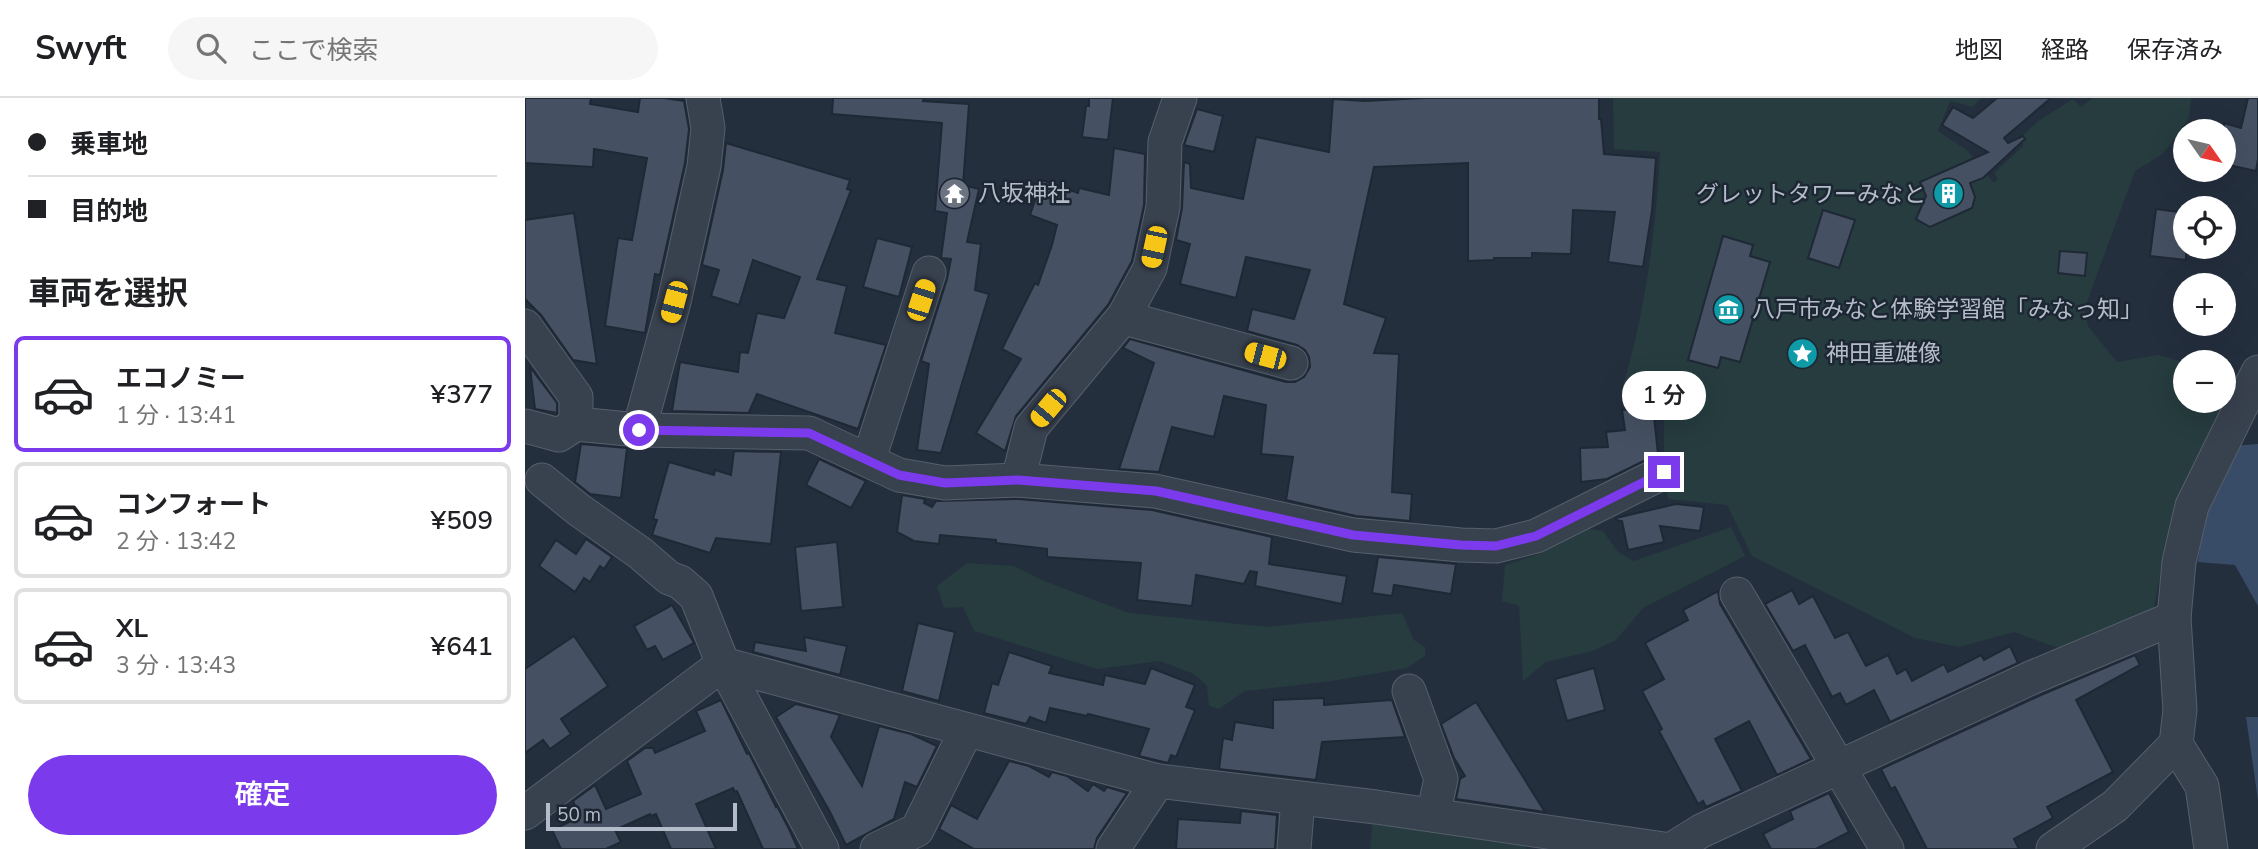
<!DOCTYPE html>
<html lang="ja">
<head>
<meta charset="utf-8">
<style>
	:root { --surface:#fff; --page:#f6f6f6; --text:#202124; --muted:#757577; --line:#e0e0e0; --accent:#7c3aed }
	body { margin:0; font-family:"Nunito Sans","Noto Sans JP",sans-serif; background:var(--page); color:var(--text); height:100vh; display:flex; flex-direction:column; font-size:26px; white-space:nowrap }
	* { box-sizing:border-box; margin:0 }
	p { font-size:23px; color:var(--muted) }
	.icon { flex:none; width:38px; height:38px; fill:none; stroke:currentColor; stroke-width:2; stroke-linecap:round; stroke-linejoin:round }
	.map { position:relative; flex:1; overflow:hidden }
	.sheet { display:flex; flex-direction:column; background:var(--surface); width:525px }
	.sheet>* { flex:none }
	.top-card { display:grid; align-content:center; height:154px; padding:0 28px; background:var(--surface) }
	.needle { width:46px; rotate:124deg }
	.tools { position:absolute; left:1648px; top:21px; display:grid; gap:14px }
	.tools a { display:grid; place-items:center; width:63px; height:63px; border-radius:50%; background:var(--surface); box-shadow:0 7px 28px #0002; font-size:35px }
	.scale { position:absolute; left:21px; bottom:18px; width:191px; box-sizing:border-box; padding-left:7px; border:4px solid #b4bcc9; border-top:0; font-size:19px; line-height:24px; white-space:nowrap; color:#b4bcc9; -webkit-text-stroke:5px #1d2633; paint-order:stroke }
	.end { position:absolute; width:32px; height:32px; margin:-16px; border:9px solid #7c3aed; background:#fff; box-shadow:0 0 0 4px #fff }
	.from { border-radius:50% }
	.bubble { position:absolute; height:49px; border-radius:24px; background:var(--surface); box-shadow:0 7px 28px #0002; font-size:23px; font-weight:600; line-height:49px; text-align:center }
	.car { position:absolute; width:21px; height:42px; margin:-21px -10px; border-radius:9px; box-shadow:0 0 5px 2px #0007; background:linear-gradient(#f5c518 24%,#345 0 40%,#f5c518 0 76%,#345 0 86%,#f5c518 0) }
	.top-card b { display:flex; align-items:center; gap:24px; height:66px; font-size:26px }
	.top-card b+b { border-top:2px solid var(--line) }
	.top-card i { width:18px; height:18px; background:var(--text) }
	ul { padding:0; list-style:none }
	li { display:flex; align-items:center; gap:21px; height:116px; margin:0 14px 10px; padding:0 14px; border:4px solid var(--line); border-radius:10px }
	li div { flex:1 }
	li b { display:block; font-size:26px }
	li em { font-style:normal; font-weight:600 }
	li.current { border-color:var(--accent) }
	li>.icon { width:63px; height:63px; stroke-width:1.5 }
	h2 { padding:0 28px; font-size:32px; line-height:84px }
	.button { display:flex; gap:14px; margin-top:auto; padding:14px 28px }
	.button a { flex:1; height:80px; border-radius:42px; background:var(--accent); color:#fff; font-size:28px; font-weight:600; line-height:80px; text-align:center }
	header { display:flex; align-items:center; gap:42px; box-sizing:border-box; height:98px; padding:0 35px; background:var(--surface); border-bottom:2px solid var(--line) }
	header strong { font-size:33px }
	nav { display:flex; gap:38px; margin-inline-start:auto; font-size:24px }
	.search { width:490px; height:63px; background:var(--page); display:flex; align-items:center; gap:18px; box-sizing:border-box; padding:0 24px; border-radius:38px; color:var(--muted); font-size:26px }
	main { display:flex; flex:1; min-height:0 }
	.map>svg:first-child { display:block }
</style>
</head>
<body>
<header>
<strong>Swyft</strong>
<div class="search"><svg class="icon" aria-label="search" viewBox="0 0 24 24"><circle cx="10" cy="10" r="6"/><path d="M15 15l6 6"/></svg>ここで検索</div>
<nav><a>地図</a><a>経路</a><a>保存済み</a></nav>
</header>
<main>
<section class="sheet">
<div class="top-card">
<b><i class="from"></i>乗車地</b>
<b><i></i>目的地</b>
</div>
<h2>車両を選択</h2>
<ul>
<li class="current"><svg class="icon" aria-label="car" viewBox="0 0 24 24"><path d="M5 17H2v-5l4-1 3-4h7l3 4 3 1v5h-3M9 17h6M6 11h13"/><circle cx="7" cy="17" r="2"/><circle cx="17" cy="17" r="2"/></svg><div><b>エコノミー</b><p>1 分 · 13:41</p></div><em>¥377</em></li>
<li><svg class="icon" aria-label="car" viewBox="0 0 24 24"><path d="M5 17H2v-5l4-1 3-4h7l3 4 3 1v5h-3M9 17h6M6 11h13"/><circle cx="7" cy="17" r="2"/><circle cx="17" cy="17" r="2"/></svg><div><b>コンフォート</b><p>2 分 · 13:42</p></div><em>¥509</em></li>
<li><svg class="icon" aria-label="car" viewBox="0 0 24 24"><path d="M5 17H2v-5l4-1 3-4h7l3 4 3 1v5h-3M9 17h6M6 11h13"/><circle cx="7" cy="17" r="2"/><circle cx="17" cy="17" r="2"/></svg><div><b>XL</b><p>3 分 · 13:43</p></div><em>¥641</em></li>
</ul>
<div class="button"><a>確定</a></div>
</section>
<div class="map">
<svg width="1733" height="751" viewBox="0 0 1733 751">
	<rect width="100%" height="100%" fill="#242f3e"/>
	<g fill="#263c3f">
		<path d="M1088,0H1456L1448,9L1425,3L1413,33L1443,53L1469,85L1473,81L1469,75L1498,48V37L1512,24L1548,1L1556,9L1568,0H1666L1664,20L1645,47L1636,57L1610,73L1559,212L1563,228L1592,264L1633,257L1661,265V303H1699V276L1717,281L1639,458L1627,519L1544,554L1489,534L1434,549L1390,540L1227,458L1202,407L1143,401L1139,374V320L1131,312L1128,297L1096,294C1120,217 1131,134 1135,54L1089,51Z"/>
		<path d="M1206,429L1220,458L1118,510L1091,542L1068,553L1021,564L998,583L994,508L977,503L980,467L1017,455L1065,431L1078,433L1093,454L1109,463Z"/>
		<path d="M442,465L489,468L519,483L604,515L743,529L877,515L889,542L900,549V558L882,570L807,583L720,593L694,611L684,608L682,588L669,576L635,563L572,571L449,533L438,509L419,510L412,488Z"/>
		<path d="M848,721L998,743L1001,751H845Z"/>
	</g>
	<g fill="#394c67">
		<path d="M1733,346V508L1710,467L1673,464L1680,413L1708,348Z"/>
		<path d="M1721,619H1733V702Z"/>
	</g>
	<g fill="#455162" stroke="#1f2835" stroke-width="2">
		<path d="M0,0H66L65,6L113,14L115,0H139L159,3L164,31L160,65L135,177L130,176L120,235L80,228L93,140L107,142L122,60L69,51L68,69L0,65Z"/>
		<path d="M308,0H399L398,3L444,6L438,87L454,91L442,144L456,146L450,192L464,196L416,355L392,352L404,266L396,263L422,181L426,161L416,160L422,115L410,113L417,25L307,16Z"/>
		<path d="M564,0H588L583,42L557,39L561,8H564Z"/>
		<path d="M900,0H1074V21H1076L1079,56L1131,60L1127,113L1118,169L1083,164L1090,114L1048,112L1046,156L1007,155V160H969V162L943,163V65L849,69L819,206L861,220L849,255L874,256L867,394L887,396L885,423L831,418L761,402L768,359L736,356L741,307L699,298L689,339L647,329L634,374L594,371L629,265L598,250L605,241L761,284H770L779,279L785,269L784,259L780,252L772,247L722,233L727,211L769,221L785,172L721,159L711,200L655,186L665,146L651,142L657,110L659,64L665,66L666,90L718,101L731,39L804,54L808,1L839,3Z"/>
		<path d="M1472,0H1526L1479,40L1483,45L1498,38L1500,41L1458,80L1445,85L1450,99L1447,110L1405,129L1391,121L1401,98L1395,84L1463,54L1417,27L1428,9L1448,20Z"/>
		<path d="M1723,0H1733V61L1731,73L1699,66V25L1716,30Z"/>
		<path d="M672,11L698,18L689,54L659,47Z"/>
		<path d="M201,45L325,82L322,91L326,92L292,181L322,188L310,235L361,247L333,331L232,296L224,314L226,315L147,313L155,264L213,274L215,254L223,255L232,215L259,220L275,179L228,162L214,207L186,198L194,172L177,167L198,72Z"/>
		<path d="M589,50L620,56L619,107L607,163L583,207L491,318L480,353L451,335L496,261L477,251L510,185L513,187L527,147L532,127L505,117L517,82L553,95L554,90L584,97Z"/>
		<path d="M1631,111L1661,115V162L1625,158Z"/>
		<path d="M1298,112L1330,122L1314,170L1283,160Z"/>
		<path d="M49,115L72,266L48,262L16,217L0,201V122Z"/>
		<path d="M1198,138L1228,147L1225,158L1245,164L1215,264L1196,259L1193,270L1163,262Z"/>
		<path d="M352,140L387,149L374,199L338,189Z"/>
		<path d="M1535,153L1562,155L1560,178L1533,175Z"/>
		<path d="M5,269L32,305V315L10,311Z"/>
		<path d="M1128,309L1133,356L1082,381L1056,384L1055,350L1083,349L1081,334L1100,332L1097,312Z"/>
		<path d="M56,346L102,350L96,400L65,396L50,384Z"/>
		<path d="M209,353L256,354L246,446L191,440L185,455L127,437L132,422L128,421L144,364L189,377L190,372L206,377Z"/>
		<path d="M294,361L341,383L326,410L281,387Z"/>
		<path d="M377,397L400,401L399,405L407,409L411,403L493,401L627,412L747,439L744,466L822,478L817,506L730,488L732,474L725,473L719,486L671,477L667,508L612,502L616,465L522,459V451L471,445V442L415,437L414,446L389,443L372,434Z"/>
		<path d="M1151,406L1179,409L1175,433L1135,428L1139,444L1103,452L1097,423L1091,422V420Z"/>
		<path d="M61,441L87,459L79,471L75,468L65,484L59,480L50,494L14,468L31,442L51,456Z"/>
		<path d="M312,444L318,509L276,513L270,449Z"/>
		<path d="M853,459L931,466L926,496L869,487L867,498L847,495Z"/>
		<path d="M1267,492L1274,506L1288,498L1310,540L1323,534L1341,568L1363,557L1372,576L1381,571L1387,583L1419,566L1423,574L1456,557L1459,562L1485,548L1493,565L1365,624L1349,592L1321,607L1315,595L1307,599L1280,547L1268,553L1240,506Z"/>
		<path d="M1193,493L1195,506L1286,661L1252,677L1224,623L1190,641L1217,693L1181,709L1178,703L1173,706L1134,633L1137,631L1117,593L1139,581L1120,545L1163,522L1158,512Z"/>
		<path d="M147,507L169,545L138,562L130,548L122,552L109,528Z"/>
		<path d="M393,525L430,534L414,603L377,593Z"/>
		<path d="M49,538L83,588L36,621L46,636L25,651L18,642L0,655V571Z"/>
		<path d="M279,539L322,548L315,577L228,554L230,544L281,553Z"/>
		<path d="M484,554L527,568L524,575L578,587L580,577L620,586L626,570L670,587L661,609L670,612L651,659L646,657L643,665L614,658L624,631L563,616L562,618L525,610L521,625L505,619L501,626L459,615L467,585L473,587Z"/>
		<path d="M1610,557L1615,567L1551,602L1588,674L1522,709L1528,720L1489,741L1494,751H1402L1370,689L1366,691L1356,671L1516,597Z"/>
		<path d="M1069,570L1080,612L1042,623L1030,581Z"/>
		<path d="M799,600V607L867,602L880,639L797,644L791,682L694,671L698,640L707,642L710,624L748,630V602Z"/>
		<path d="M196,602L222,656L224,655L251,709L252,708L264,731L273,751H238L212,693L210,694L208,690L171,706L191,751H146L131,716L126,718L125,716L90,732L96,744L81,751H36L27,732L55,719L48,703L70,687L81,711L116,696L102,663L120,650H128L130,655L180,633L171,613Z"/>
		<path d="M951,604L1020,714L931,701L935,681L940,678L929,660L916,626Z"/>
		<path d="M271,606L315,617L306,639L337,688L354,628L386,636L412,648L392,689L380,684L369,721L321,747L305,714L251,619Z"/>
		<path d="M484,663L504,668L524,679L527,674L542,678L563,693L568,686L579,693L582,689L602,695L572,740L569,751H449L414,731L426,707L452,721Z"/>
		<path d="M1304,695L1324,734L1291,751H1246L1238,736L1268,721L1265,713Z"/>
		<path d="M716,713L752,717L750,751H651L653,721L715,725Z"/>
	</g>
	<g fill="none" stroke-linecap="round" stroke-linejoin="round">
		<defs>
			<g id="minor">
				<path d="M599,218L607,222L766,265"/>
				<path d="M0,228L51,299V326"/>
				<path d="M0,328L34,337L51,326L114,332L284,335L374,377L420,385L493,382L630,393L828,437L936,447L971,448L1011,438L1139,374"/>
				<path d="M114,332L149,204L179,68L183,30L178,0"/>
				<path d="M344,361L404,175"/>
				<path d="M17,382L54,412L115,455L144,480L155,484L171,498L198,566L297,751"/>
				<path d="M493,382L506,330L599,218L625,170L638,109L640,44L655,0"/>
				<path d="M1212,496L1362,751"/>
				<path d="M198,566L633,683L851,709L1139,751"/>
				<path d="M884,593L916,681L908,717"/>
				<path d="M1651,646L1677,688L1686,751"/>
				<path d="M0,715L198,566"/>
				<path d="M352,751L392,732L441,633"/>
				<path d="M588,751L633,683"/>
				<path d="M769,751L773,701"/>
				<path d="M1147,751L1176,733L1508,579L1649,520"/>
				<path d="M1528,751L1590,708L1651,646L1655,612L1649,520L1654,464L1667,408L1733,274"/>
			</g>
		</defs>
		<use href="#minor" stroke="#565f6c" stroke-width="35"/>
		<use href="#minor" stroke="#38414e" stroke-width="33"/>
	</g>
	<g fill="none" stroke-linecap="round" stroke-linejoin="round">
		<path stroke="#7c3aed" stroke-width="9" d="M114,332L284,335L374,377L420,385L493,382L631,393L828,437L936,447L971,448L1011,438L1139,374"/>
	</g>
	<defs>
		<symbol id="temple-disc" viewBox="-11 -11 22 22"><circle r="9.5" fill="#6b7280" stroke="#1d2633"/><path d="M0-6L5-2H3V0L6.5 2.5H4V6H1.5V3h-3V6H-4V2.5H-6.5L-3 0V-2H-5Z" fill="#fff"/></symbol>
		<symbol id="building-disc" viewBox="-11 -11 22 22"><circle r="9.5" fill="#0f9aa8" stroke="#1d2633"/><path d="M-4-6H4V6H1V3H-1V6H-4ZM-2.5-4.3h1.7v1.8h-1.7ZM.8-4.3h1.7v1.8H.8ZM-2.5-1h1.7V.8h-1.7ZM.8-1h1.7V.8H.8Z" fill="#fff"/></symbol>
		<symbol id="museum-disc" viewBox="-11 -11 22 22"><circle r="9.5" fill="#0f9aa8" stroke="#1d2633"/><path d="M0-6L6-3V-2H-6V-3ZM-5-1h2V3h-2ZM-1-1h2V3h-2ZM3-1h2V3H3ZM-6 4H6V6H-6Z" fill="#fff"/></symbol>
		<symbol id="sight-disc" viewBox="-11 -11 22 22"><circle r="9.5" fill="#0f9aa8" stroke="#1d2633"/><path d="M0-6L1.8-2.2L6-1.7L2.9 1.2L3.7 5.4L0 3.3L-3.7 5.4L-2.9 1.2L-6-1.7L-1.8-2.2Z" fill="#fff"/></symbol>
	</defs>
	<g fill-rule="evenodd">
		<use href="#temple-disc" x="412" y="78" width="35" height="35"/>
		<use href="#building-disc" x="1406" y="78" width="35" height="35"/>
		<use href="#museum-disc" x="1186" y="194" width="35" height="35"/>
		<use href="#sight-disc" x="1260" y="238" width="35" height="35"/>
	</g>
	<g text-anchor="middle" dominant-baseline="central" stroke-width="5" stroke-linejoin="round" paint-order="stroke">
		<g font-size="23" fill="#b4bcc9" stroke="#1d2633" text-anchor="start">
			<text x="453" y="95">八坂神社</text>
			<text x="1401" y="96" text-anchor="end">グレットタワーみなと</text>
			<text x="1227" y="211">八戸市みなと体験学習館「みなっ知」</text>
			<text x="1301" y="255">神田重雄像</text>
		</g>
	</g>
</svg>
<div class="tools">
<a><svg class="needle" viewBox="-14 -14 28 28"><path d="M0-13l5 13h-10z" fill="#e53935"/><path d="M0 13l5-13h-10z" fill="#757577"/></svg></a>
<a><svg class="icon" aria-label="locate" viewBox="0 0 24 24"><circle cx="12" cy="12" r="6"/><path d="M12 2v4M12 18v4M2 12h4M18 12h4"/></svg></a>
<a>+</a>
<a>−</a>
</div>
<div class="scale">50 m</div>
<i class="end from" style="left:114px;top:332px"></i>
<i class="end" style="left:1139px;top:374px"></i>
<div class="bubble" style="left:1097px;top:273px;width:84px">1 分</div>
<i class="car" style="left:629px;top:149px;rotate:192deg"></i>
<i class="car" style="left:396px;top:202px;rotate:18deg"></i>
<i class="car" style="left:149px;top:204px;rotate:195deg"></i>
<i class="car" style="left:740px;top:258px;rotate:285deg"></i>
<i class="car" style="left:523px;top:310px;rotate:220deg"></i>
</div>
</main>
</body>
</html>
